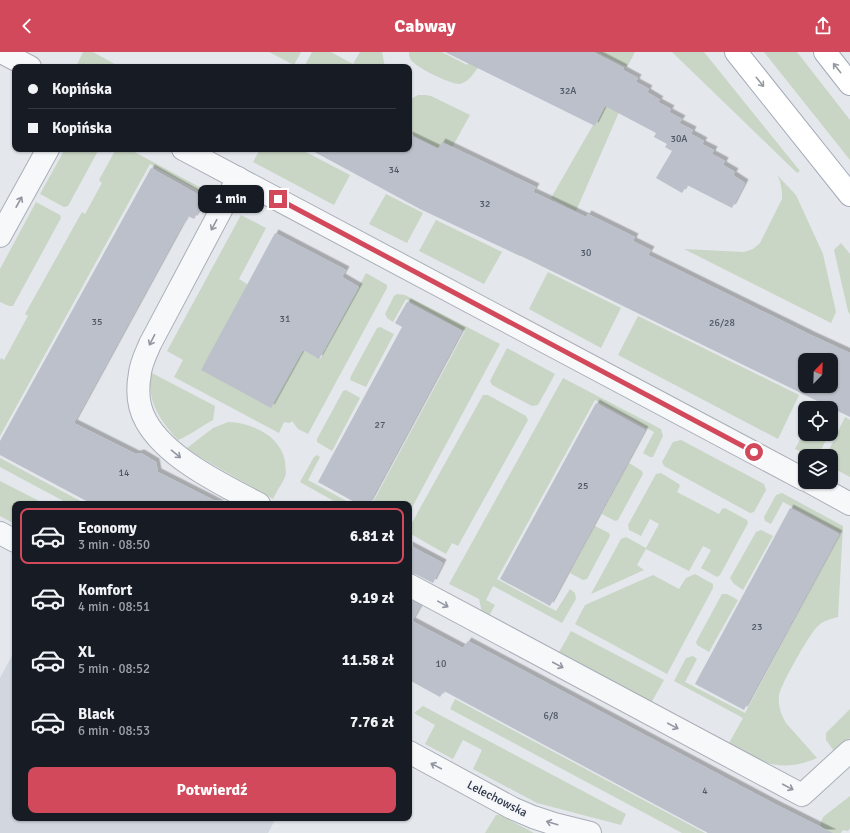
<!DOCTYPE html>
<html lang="pl">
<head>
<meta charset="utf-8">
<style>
	:root { --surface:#171b24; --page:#242831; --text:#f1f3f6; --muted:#9ea1a6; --line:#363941; --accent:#d1495b }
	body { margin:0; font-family:Signika,sans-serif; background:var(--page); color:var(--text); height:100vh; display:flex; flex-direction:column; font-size:15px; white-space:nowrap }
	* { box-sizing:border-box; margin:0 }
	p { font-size:13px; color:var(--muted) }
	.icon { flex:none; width:22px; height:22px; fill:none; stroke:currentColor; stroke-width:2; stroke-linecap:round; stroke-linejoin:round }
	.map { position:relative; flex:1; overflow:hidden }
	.drawer { position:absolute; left:12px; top:449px; width:400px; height:320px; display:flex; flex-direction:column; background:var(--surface); border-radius:8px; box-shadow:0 1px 3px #0004 }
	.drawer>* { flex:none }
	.banner { position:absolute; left:12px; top:12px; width:400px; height:88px; border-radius:8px; box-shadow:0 1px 3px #0004; display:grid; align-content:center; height:88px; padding:0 16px; background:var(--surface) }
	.needle { width:26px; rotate:23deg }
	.buttons { position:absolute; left:798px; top:301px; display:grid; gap:8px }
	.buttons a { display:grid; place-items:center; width:40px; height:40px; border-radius:8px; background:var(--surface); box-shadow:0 1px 3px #0004; font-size:20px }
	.end { position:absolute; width:18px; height:18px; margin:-9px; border:5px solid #d1495b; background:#fff; box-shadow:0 0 0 2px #fff }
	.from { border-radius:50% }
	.bubble { position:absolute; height:28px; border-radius:8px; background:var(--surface); box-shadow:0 1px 3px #0004; font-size:13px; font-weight:800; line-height:28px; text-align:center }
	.banner b { display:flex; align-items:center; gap:14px; height:38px; font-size:15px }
	.banner b+b { border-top:1px solid var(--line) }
	.banner i { width:10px; height:10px; background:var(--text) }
	ul { padding:7px 0 0; list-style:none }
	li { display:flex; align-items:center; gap:12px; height:56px; margin:0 8px 6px; padding:0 8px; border:2px solid transparent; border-radius:8px }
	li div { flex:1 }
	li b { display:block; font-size:15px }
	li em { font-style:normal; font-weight:800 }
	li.selected { border-color:var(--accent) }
	li>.icon { width:36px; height:36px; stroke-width:1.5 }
	.action { display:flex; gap:8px; margin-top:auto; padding:8px 16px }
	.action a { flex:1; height:46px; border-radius:8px; background:var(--accent); color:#fff; font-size:16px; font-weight:800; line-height:46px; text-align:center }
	header { display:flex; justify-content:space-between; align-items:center; height:52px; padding:0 16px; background:var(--accent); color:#fff; font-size:18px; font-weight:800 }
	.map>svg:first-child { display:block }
</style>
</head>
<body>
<header><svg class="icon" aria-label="back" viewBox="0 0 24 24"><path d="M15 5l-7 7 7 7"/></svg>Cabway<svg class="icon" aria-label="share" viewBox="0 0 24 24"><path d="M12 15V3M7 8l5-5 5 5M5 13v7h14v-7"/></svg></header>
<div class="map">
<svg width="850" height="781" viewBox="0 0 850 781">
	<defs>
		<filter id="shadow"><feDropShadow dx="3.5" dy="-3.5" stdDeviation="0" flood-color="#0004"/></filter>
	</defs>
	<rect width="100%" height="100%" fill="#e4e7ec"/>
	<path fill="#d2d6de" d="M15,598V766H276L268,781H0V626Z"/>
	<g fill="#c9d6c5">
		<path d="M83,0H93L120,15H76Z"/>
		<path d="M269,0H301L294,13Z"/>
		<path d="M312,0H331L353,12L360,0H382L385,15H304Z"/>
		<path d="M409,0H442L467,13L470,8L481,12C475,19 469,30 460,32C452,33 420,17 414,11C410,8 409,5 409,0Z"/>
		<path d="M597,0H635L627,15Z"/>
		<path d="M672,0H704L800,119L797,121Z"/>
		<path d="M764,0H797L850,68V108Z"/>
		<path d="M418,43H425L431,44L470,63L449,101L409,81V48Z"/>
		<path d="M610,44L623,51L576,159L551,146L593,73L595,74Z"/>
		<path d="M65,97H99L68,154L64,155L40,142Z"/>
		<path d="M116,97H129L207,139L208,144L150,112L0,384V308L1,306L4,308L28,264L25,262L82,160L85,162L102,131L99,128Z"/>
		<path d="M260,97H300L350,123L334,153L253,110Z"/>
		<path d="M777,123L796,143L823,202L836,260L831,271L684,197L744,200L753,197L760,191L782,147V140L780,129Z"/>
		<path d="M386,142L423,161L407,191L369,172Z"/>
		<path d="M36,150L60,163L61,166L13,254H9L0,250V217Z"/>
		<path d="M241,163L266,176L239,227L247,232L271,355L303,298L320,307L366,221L387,233V236L308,382L298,377L292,369L290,371L284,370L279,381L174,325L183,308L167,299Z"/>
		<path d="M436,168L502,200L484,232L419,199Z"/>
		<path d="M841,191L850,202V263L848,259L834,198Z"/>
		<path d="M548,220L621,256L601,296L529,257Z"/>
		<path d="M397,242L405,243L500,292L409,461V452H372L465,279L406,247L393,270L387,266L385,262L394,244Z"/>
		<path d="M638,264L799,343L778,387L618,303Z"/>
		<path d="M380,275L394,282L366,335L350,328L351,324L377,276Z"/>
		<path d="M507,296L555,322L538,353L532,354L492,333L490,329Z"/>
		<path d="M150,320L215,354L213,368C201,374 191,383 178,388C158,366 148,350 150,320Z"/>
		<path d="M563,326L661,377L663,384L653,405H650L643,401L654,380L595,348L497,527L556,559L570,537L575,541L576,547L562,571L493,534L486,548L495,553L489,564L482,560L479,547L449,532Z"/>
		<path d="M346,338L360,346L332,399L317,390V387L343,339Z"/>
		<path d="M483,343H488L526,364L528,368L458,494L452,491L446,502L409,481V476Z"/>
		<path d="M845,365L850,368V425L831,415V404H826Z"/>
		<path d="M228,370C252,371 280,383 285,409C285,413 286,418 286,422C284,429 276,440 273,447L198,404L187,396L213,376Z"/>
		<path d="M805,377V382H829L818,404H810L795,397Z"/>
		<path d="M681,388L764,432L766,438L754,460L750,461L664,414L662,410L673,390Z"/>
		<path d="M317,403L320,405L308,428L352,452H339L300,430L314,405Z"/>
		<path d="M0,406L86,452H69L0,415Z"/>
		<path d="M629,411L642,419L643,422L618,468L615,469L602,462Z"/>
		<path d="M661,421L679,432L680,434L677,440L719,462L722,457L725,456L747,468L748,471L720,523L717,525L701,516L711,498L703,494L689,519L646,497L637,513L644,518L591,542L621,487L626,485L646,496L659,472L650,467L641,484L629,478L628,473L656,422Z"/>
		<path d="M0,429L45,452H15V472L0,464Z"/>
		<path d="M782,441L843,474L838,565C830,567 823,569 818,574C810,581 780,634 779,644C778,654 781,663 786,671L817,706C780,722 761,710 728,693L743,666L674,629L686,606L693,604L697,607L685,630L745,661L841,481L783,450L771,472L765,469L764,465L776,443Z"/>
		<path d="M595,474L609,481L610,484L587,527L583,528L570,521Z"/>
		<path d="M761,478L773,484L743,538L734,532L730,526L756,480Z"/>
		<path d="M695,522L713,532V536L667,622L575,572L585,553L653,523L679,537L686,526Z"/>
		<path d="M722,542H727L738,548L709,600L697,593L696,590Z"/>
		<path d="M571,579L664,628L651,651L558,602Z"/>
		<path d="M455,647L705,781H682L450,657Z"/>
		<path d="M423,654L626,762L621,773L537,751L473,717L482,698L463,688L453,707L425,692L435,673L414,661Z"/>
		<path d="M850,657V686L834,699L826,688V681Z"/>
		<path d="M850,744V776L848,779L843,778L841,781H826L820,773L823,765Z"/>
		<path d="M496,763H500L534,781H485Z"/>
	</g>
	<g fill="#bbc0ca" fill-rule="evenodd" filter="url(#shadow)">
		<path d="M445,0H593L624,16L623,18L638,26L636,30L649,37L647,40L660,48L658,50L671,57L669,60L682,67L679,71L693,78L691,82L704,89L702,92L714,98L712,102L725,109L723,113L735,120L733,123L745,131L732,156L687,133L682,141L656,126L672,99L665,95L667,92L654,85L656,81L605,54L595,74Z"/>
		<path d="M409,83L438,97L442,90L536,135L533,140L586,165L588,162L635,185L633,189L651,198L648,203L813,284L850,301V365L521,204H520L420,157L309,97H409ZM805,308H831V334H805Z"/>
		<path d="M151,116L206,147L194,167L188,164L181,175L74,371L136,402L141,401L156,410L158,420L221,452H92L0,403V389Z"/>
		<path d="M275,181L346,218L342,225L359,235L319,307L303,298L271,356L201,318Z"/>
		<path d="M407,250L462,279L369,452H358L318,430L402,275L395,271Z"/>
		<path d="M596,351L645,378L550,554L500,527Z"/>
		<path d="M790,456L839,482L744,658L695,632Z"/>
		<path d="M409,493L443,511L433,531L415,522L409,521Z"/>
		<path d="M409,547L421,553L412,569L463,596L468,589L773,751L833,781H708L444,639L440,645L409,628Z"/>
	</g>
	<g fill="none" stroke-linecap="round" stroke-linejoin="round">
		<defs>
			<g id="minor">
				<path d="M1,0L30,15"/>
				<path d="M183,97L805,428"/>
				<path d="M238,126L150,292C146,302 141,311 140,321C137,337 138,355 146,369C166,406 223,433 259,452"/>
				<path d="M0,184L48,97"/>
				<path d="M810,430L850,452"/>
				<path d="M0,481L15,489"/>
				<path d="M409,533L802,743L850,699"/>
				<path d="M409,700L512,756L533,765L554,772L590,781"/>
			</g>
			<g id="major">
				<path d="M736,0L850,143"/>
				<path d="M825,0L850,32"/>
			</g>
		</defs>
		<use href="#minor" stroke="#a9aeb7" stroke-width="24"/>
		<use href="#major" stroke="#a3abb8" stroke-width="24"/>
		<use href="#minor" stroke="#f7f8fa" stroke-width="22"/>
		<use href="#major" stroke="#fff" stroke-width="22"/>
	</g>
	<defs><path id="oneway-shaft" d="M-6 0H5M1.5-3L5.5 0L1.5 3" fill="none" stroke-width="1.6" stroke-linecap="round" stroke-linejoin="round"/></defs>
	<g stroke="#959aa2">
		<use href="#oneway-shaft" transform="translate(837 16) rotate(-128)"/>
		<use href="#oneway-shaft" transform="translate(760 30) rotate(51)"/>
	</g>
	<g stroke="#9196a0">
		<use href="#oneway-shaft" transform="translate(19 150) rotate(-61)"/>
		<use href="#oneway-shaft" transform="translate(214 173) rotate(118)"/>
		<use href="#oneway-shaft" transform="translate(152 288) rotate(117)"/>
		<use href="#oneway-shaft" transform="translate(176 402) rotate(39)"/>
		<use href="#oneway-shaft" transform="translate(443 552) rotate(29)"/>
		<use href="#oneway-shaft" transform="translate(558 613) rotate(28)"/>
		<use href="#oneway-shaft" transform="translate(673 674) rotate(28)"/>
		<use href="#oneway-shaft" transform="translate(436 714) rotate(-152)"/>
		<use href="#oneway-shaft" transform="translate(788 735) rotate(28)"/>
		<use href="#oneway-shaft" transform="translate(552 771) rotate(-163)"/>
	</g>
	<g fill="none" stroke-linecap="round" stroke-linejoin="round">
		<path stroke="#d1495b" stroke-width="5" d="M278,147L754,400"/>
	</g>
	<g text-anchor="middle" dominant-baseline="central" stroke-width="4" stroke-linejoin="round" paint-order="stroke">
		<g font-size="10" fill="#4f5766">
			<text x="568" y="39">32A</text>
			<text x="679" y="87">30A</text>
			<text x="394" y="118">34</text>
			<text x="485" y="152">32</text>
			<text x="586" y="201">30</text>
			<text x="285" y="267">31</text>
			<text x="97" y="270">35</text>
			<text x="722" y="271">26/28</text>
			<text x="380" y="373">27</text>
			<text x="124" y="421">14</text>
			<text x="583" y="434">25</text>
			<text x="757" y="575">23</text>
			<text x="441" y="612">10</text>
			<text x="551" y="664">6/8</text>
			<text x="705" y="739">4</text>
		</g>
		<g font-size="12" fill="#2b3445" stroke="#f4f6f9">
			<text transform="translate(497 747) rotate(27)">Lelechowska</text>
		</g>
	</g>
</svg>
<div class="buttons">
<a><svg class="needle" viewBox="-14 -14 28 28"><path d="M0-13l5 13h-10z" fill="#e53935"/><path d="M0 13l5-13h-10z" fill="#9ea1a6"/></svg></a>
<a><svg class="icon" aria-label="locate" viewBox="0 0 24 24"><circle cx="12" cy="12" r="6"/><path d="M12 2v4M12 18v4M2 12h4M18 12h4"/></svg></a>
<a><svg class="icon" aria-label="layers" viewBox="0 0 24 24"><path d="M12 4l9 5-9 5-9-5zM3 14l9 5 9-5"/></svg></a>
</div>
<i class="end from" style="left:754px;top:400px"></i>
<i class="end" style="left:278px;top:147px"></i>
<div class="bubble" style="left:198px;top:133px;width:66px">1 min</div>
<div class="banner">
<b><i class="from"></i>Kopińska</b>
<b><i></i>Kopińska</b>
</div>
<section class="drawer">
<ul>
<li class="selected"><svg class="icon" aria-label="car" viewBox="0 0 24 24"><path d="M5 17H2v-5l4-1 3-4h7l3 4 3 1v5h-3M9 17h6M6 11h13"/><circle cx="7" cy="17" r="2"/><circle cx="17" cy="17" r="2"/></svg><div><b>Economy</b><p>3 min · 08:50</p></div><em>6.81 zł</em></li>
<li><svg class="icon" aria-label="car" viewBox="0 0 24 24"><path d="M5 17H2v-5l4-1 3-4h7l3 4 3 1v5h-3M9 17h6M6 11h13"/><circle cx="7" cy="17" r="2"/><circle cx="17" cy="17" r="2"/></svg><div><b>Komfort</b><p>4 min · 08:51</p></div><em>9.19 zł</em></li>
<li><svg class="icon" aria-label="car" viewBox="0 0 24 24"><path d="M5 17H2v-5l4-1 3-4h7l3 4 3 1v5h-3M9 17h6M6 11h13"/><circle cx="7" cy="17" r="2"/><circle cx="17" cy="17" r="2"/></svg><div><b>XL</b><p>5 min · 08:52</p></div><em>11.58 zł</em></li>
<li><svg class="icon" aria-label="car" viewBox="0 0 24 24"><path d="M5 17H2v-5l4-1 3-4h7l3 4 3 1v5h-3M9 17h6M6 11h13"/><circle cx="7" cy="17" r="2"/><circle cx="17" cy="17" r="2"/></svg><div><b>Black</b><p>6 min · 08:53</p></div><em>7.76 zł</em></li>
</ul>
<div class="action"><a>Potwierdź</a></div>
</section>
</div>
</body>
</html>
